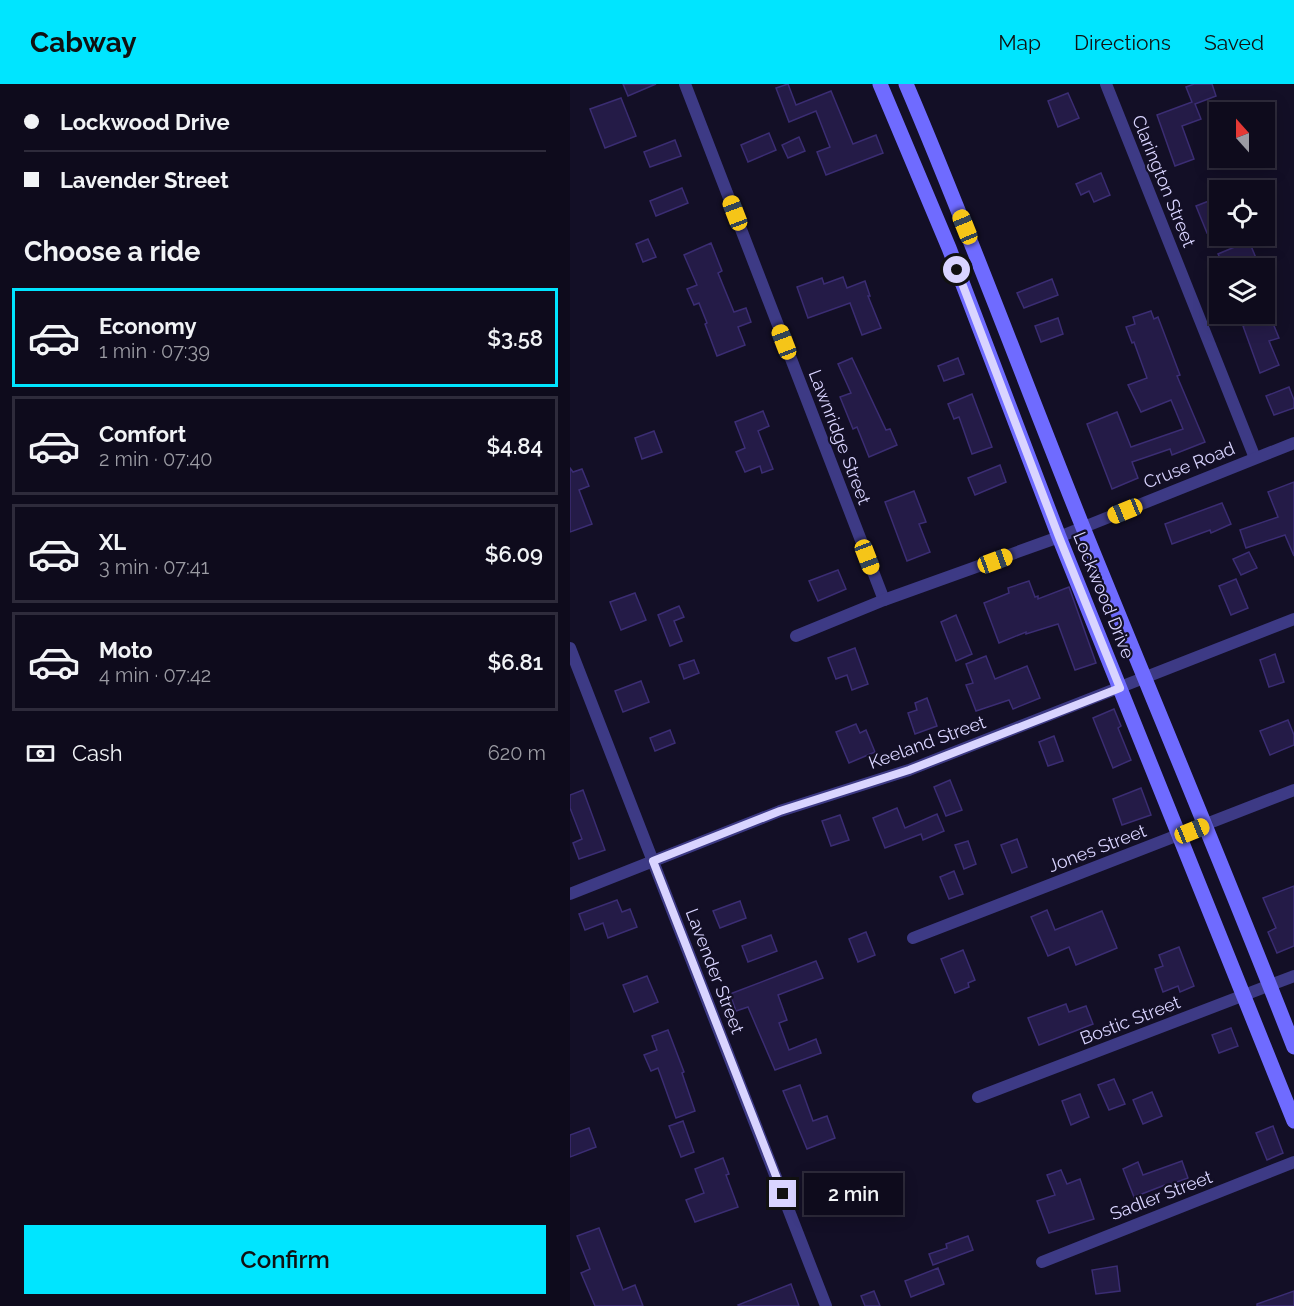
<!DOCTYPE html>
<html lang="en">
<head>
<meta charset="utf-8">
<style>
	:root { --surface:#0e0b1c; --page:#1c1929; --text:#f1f3f6; --muted:#9b9ba3; --line:#2e2b3b; --accent:#00e5ff }
	body { margin:0; font-family:Raleway,sans-serif; background:var(--page); color:var(--text); height:100vh; display:flex; flex-direction:column; font-size:22px; white-space:nowrap }
	* { box-sizing:border-box; margin:0 }
	p { font-size:20px; color:var(--muted) }
	.icon { flex:none; width:33px; height:33px; fill:none; stroke:currentColor; stroke-width:2; stroke-linecap:round; stroke-linejoin:round }
	.map { position:relative; flex:1; overflow:hidden }
	.sheet { display:flex; flex-direction:column; background:var(--surface); width:570px }
	.sheet>* { flex:none }
	.hud { display:grid; align-content:center; height:132px; padding:0 24px; background:var(--surface) }
	.needle { width:39px; rotate:339deg }
	.tools { position:absolute; left:639px; top:18px; display:grid; gap:12px }
	.tools a { display:grid; place-items:center; width:66px; height:66px; border-radius:0px; background:var(--surface); box-shadow:0 3px 15px #0003,0 0 0 2px var(--line); font-size:30px }
	.end { position:absolute; width:27px; height:27px; margin:-14px; border:8px solid #d9d4ff; background:#111; box-shadow:0 0 0 3px #111 }
	.from { border-radius:50% }
	.bubble { position:absolute; height:42px; border-radius:0px; background:var(--surface); box-shadow:0 3px 15px #0003,0 0 0 2px var(--line); font-size:20px; font-weight:600; line-height:42px; text-align:center }
	.car { position:absolute; width:18px; height:36px; margin:-18px -9px; border-radius:8px; box-shadow:0 0 4px 2px #0007; background:linear-gradient(#f5c518 24%,#345 0 40%,#f5c518 0 76%,#345 0 86%,#f5c518 0) }
	.hud b { display:flex; align-items:center; gap:21px; height:57px; font-size:22px }
	.hud b+b { border-top:2px solid var(--line) }
	.hud i { width:15px; height:15px; background:var(--text) }
	ul { padding:0; list-style:none }
	li { display:flex; align-items:center; gap:18px; height:99px; margin:0 12px 9px; padding:0 12px; border:3px solid var(--line); border-radius:0px }
	li div { flex:1 }
	li b { display:block; font-size:22px }
	li em { font-style:normal; font-weight:600 }
	li.on { border-color:var(--accent) }
	li>.icon { width:54px; height:54px; stroke-width:1.5 }
	h2 { padding:0 24px; font-size:27px; line-height:72px }
	.pay { display:flex; align-items:center; gap:15px; height:66px; padding:0 24px; font-size:22px }
	.pay p { margin-inline-start:auto }
	.cta { display:flex; gap:12px; margin-top:auto; padding:12px 24px }
	.cta a { flex:1; height:69px; border-radius:0px; background:var(--accent); color:#111; font-size:24px; font-weight:600; line-height:69px; text-align:center }
	header { display:flex; align-items:center; gap:36px; box-sizing:border-box; height:84px; padding:0 30px; background:var(--accent); color:#111 }
	header strong { font-size:28px }
	nav { display:flex; gap:33px; margin-inline-start:auto; font-size:21px }
	main { display:flex; flex:1; min-height:0 }
	.map>svg:first-child { display:block }
</style>
</head>
<body>
<header>
<strong>Cabway</strong>
<nav><a>Map</a><a>Directions</a><a>Saved</a></nav>
</header>
<main>
<section class="sheet">
<div class="hud">
<b><i class="from"></i>Lockwood Drive</b>
<b><i></i>Lavender Street</b>
</div>
<h2>Choose a ride</h2>
<ul>
<li class="on"><svg class="icon" aria-label="car" viewBox="0 0 24 24"><path d="M5 17H2v-5l4-1 3-4h7l3 4 3 1v5h-3M9 17h6M6 11h13"/><circle cx="7" cy="17" r="2"/><circle cx="17" cy="17" r="2"/></svg><div><b>Economy</b><p>1 min · 07:39</p></div><em>$3.58</em></li>
<li><svg class="icon" aria-label="car" viewBox="0 0 24 24"><path d="M5 17H2v-5l4-1 3-4h7l3 4 3 1v5h-3M9 17h6M6 11h13"/><circle cx="7" cy="17" r="2"/><circle cx="17" cy="17" r="2"/></svg><div><b>Comfort</b><p>2 min · 07:40</p></div><em>$4.84</em></li>
<li><svg class="icon" aria-label="car" viewBox="0 0 24 24"><path d="M5 17H2v-5l4-1 3-4h7l3 4 3 1v5h-3M9 17h6M6 11h13"/><circle cx="7" cy="17" r="2"/><circle cx="17" cy="17" r="2"/></svg><div><b>XL</b><p>3 min · 07:41</p></div><em>$6.09</em></li>
<li><svg class="icon" aria-label="car" viewBox="0 0 24 24"><path d="M5 17H2v-5l4-1 3-4h7l3 4 3 1v5h-3M9 17h6M6 11h13"/><circle cx="7" cy="17" r="2"/><circle cx="17" cy="17" r="2"/></svg><div><b>Moto</b><p>4 min · 07:42</p></div><em>$6.81</em></li>
</ul>
<div class="pay"><svg class="icon" aria-label="cash" viewBox="0 0 24 24"><path d="M3 7h18v10H3z"/><circle cx="12" cy="12" r="2"/></svg>Cash<p>620 m</p></div>
<div class="cta"><a>Confirm</a></div>
</section>
<div class="map">
<svg width="724" height="1222" viewBox="0 0 724 1222">
	<rect width="100%" height="100%" fill="#130f26"/>
	<g fill="#241b47" stroke="#3b2d73" stroke-width="1.5">
		<path d="M53,0H86L58,12Z"/>
		<path d="M218,0L226,21L261,7L283,60L306,51L313,69L256,91L247,68L260,63L246,27L219,38L206,4Z"/>
		<path d="M624,0H642L646,12L625,20L631,35L612,42L624,75L605,82L587,31L622,18L616,3Z"/>
		<path d="M498,9L509,34L488,43L478,17Z"/>
		<path d="M51,14L66,52L35,64L20,25Z"/>
		<path d="M199,49L206,66L178,78L171,61Z"/>
		<path d="M229,53L235,67L218,74L212,61Z"/>
		<path d="M105,56L111,72L80,83L74,68Z"/>
		<path d="M531,89L540,111L524,118L519,107L511,111L506,100Z"/>
		<path d="M112,104L118,119L86,132L80,117Z"/>
		<path d="M644,115L650,128V143L637,149L626,122Z"/>
		<path d="M78,155L86,173L73,178L66,160Z"/>
		<path d="M679,157L686,174L661,184H655L648,170Z"/>
		<path d="M141,159L152,187L148,189L164,228L176,224L181,238L168,243L175,261L147,272L135,240L137,239L129,219L124,221L117,205L127,201L114,171Z"/>
		<path d="M273,193L277,204L295,197L300,212H298L311,244L292,251L280,219L238,234L227,203L252,194L254,200Z"/>
		<path d="M482,195L488,211L454,224L447,209Z"/>
		<path d="M581,227L584,235L588,233L610,291L607,292L635,358L602,371L600,365L562,378L568,394L542,405L517,340L547,328L561,363L613,345L601,316L571,328L558,301L577,294L564,258L562,259L556,243L565,240L563,233Z"/>
		<path d="M700,232L709,254L699,257L709,281L690,289L673,242Z"/>
		<path d="M488,234L493,250L471,258L465,242Z"/>
		<path d="M282,274L316,346L320,345L327,361L299,373L287,343L283,345L270,313L281,309L268,280Z"/>
		<path d="M388,274L394,290L374,297L368,282Z"/>
		<path d="M719,303L724,316V324L704,331L696,312Z"/>
		<path d="M402,310L422,363L402,370L389,333L384,335L378,320Z"/>
		<path d="M193,327L199,342L188,347L203,385L192,389L190,382L175,388L166,368L175,364L165,338Z"/>
		<path d="M84,347L92,368L72,375L65,354Z"/>
		<path d="M430,381L436,398L405,411L398,394Z"/>
		<path d="M0,384L3,388L12,385L19,402L9,406L22,440L0,448Z"/>
		<path d="M724,398V472L715,451L676,464L670,446L708,433L698,408Z"/>
		<path d="M344,407L356,438L349,440L360,468L337,477L315,418Z"/>
		<path d="M652,419L661,440L641,449L640,446L602,460L595,440Z"/>
		<path d="M679,468L687,484L671,491L663,475Z"/>
		<path d="M268,486L276,505L248,517L239,497Z"/>
		<path d="M666,495L678,524L661,531L649,502Z"/>
		<path d="M459,497L465,513L468,512V515L499,503L526,579L505,586L488,540L456,550V548L429,559L414,519L439,509L438,504Z"/>
		<path d="M65,509L76,536L51,546L40,518Z"/>
		<path d="M109,522L114,533L104,537L112,557L100,562L88,531Z"/>
		<path d="M386,531L402,570L386,577L371,538Z"/>
		<path d="M285,564L298,600L282,606L277,591L266,595L258,574Z"/>
		<path d="M705,570L714,598L699,603L690,576Z"/>
		<path d="M416,572L425,595L457,582L470,614L443,625L439,616L406,627L396,601L403,599L396,580Z"/>
		<path d="M124,576L129,589L114,595L109,581Z"/>
		<path d="M71,597L79,618L53,628L45,607Z"/>
		<path d="M357,614L367,642L345,650L338,629L347,626L345,619Z"/>
		<path d="M544,625L551,642L548,644L561,676L543,684L523,634Z"/>
		<path d="M718,636L724,651V661L700,671L690,647Z"/>
		<path d="M286,640L290,649L296,646L305,668L279,679L266,648Z"/>
		<path d="M100,646L105,659L85,667L80,654Z"/>
		<path d="M484,652L493,677L478,682L469,658Z"/>
		<path d="M380,696L392,726L376,732L364,703Z"/>
		<path d="M571,704L581,731L552,741L543,715Z"/>
		<path d="M13,706L35,766L9,775L3,759L12,755L0,724V711Z"/>
		<path d="M327,724L335,744L367,730L374,747L353,756L351,750L315,764L303,734Z"/>
		<path d="M270,731L279,756L261,762L252,737Z"/>
		<path d="M447,755L457,783L442,789L431,761Z"/>
		<path d="M398,757L406,780L394,785L385,761Z"/>
		<path d="M384,787L393,810L379,815L370,793Z"/>
		<path d="M724,802V862L707,869L698,848L706,844L693,814Z"/>
		<path d="M47,816L52,828L60,825L67,843L38,854L33,839L15,846L9,830Z"/>
		<path d="M170,817L176,834L150,844L143,827Z"/>
		<path d="M477,826L485,846L532,827L547,864L506,881L499,863L478,872L461,833Z"/>
		<path d="M296,848L305,871L288,878L279,855Z"/>
		<path d="M201,851L207,867L178,878L172,862Z"/>
		<path d="M609,863L624,902L610,908L608,902L593,908L585,885L593,882L589,871Z"/>
		<path d="M393,866L405,896L398,899L399,903L385,909L371,875Z"/>
		<path d="M246,877L253,894L208,911L217,936L209,939L219,966L246,955L251,969L205,986L178,923L166,927L160,910Z"/>
		<path d="M77,892L88,918L64,928L53,901Z"/>
		<path d="M496,920L499,928L516,922L523,940L469,961L458,934Z"/>
		<path d="M661,944L668,962L649,969L642,951Z"/>
		<path d="M98,946L114,988L112,989L125,1027L106,1034L88,984L81,987L74,971L87,966L82,952Z"/>
		<path d="M544,995L555,1020L539,1026L528,1001Z"/>
		<path d="M230,1001L243,1037L257,1032L265,1054L237,1065L213,1007Z"/>
		<path d="M582,1008L592,1032L573,1040L563,1016Z"/>
		<path d="M510,1010L519,1033L501,1041L492,1017Z"/>
		<path d="M113,1037L124,1068L111,1073L99,1042Z"/>
		<path d="M703,1042L713,1069L697,1076L686,1049Z"/>
		<path d="M19,1044L26,1063L0,1073V1051Z"/>
		<path d="M153,1074L159,1090L156,1091L168,1123L125,1138L116,1116L134,1109L125,1085Z"/>
		<path d="M612,1077L618,1094L596,1102L595,1101L564,1113L553,1085L568,1078L573,1091Z"/>
		<path d="M491,1086L497,1100L510,1095L524,1135L479,1149L467,1117L485,1111L477,1091Z"/>
		<path d="M29,1144L53,1206L65,1201L73,1222H25L11,1189L20,1185L7,1152Z"/>
		<path d="M398,1152L403,1166L363,1181L359,1170L377,1164L376,1160Z"/>
		<path d="M547,1182L550,1207L526,1210L522,1186Z"/>
		<path d="M368,1184L374,1200L341,1213L335,1197Z"/>
		<path d="M221,1200L229,1222H169L168,1221Z"/>
		<path d="M304,1207L310,1222H295L291,1212Z"/>
		<path d="M724,1207V1222H687V1220Z"/>
	</g>
	<g fill="none" stroke-linecap="round" stroke-linejoin="round">
		<g stroke="#3d3a85" stroke-width="12">
			<path d="M115,0L314,516"/>
			<path d="M536,0L685,374"/>
			<path d="M226,552L314,516L489,453L724,359"/>
			<path d="M0,564L256,1222"/>
			<path d="M0,810L210,727L339,686L724,535"/>
			<path d="M343,854L724,706"/>
			<path d="M408,1013L724,892"/>
			<path d="M472,1178L724,1078"/>
		</g>
		<g stroke="#6f6bff" stroke-width="15">
			<path d="M310,0L379,164L489,453L724,1037"/>
			<path d="M336,0C399,147 454,297 514,446C584,618 656,789 724,963"/>
		</g>
	</g>
	<g fill="none" stroke-linecap="round" stroke-linejoin="round">
		<path stroke="#d9d4ff" stroke-width="8" d="M213,1110L83,777L210,727L339,686L550,604L489,453L387,186"/>
	</g>
	<g text-anchor="middle" dominant-baseline="central" stroke-width="4.5" stroke-linejoin="round" paint-order="stroke">
		<g font-size="18" fill="#d9d4ff" stroke="#130f26">
			<text transform="translate(594 97) rotate(68)">Clarington Street</text>
			<text transform="translate(270 353) rotate(69)">Lawnridge Street</text>
			<text transform="translate(619 381) rotate(-22)">Cruse Road</text>
			<text transform="translate(534 511) rotate(68)">Lockwood Drive</text>
			<text transform="translate(357 658) rotate(-20)">Keeland Street</text>
			<text transform="translate(527 764) rotate(-21)">Jones Street</text>
			<text transform="translate(145 887) rotate(69)">Lavender Street</text>
			<text transform="translate(560 936) rotate(-21)">Bostic Street</text>
			<text transform="translate(591 1111) rotate(-21)">Sadler Street</text>
		</g>
	</g>
</svg>
<div class="tools">
<a><svg class="needle" viewBox="-14 -14 28 28"><path d="M0-13l5 13h-10z" fill="#e53935"/><path d="M0 13l5-13h-10z" fill="#9b9ba3"/></svg></a>
<a><svg class="icon" aria-label="locate" viewBox="0 0 24 24"><circle cx="12" cy="12" r="6"/><path d="M12 2v4M12 18v4M2 12h4M18 12h4"/></svg></a>
<a><svg class="icon" aria-label="layers" viewBox="0 0 24 24"><path d="M12 4l9 5-9 5-9-5zM3 14l9 5 9-5"/></svg></a>
</div>
<i class="end from" style="left:387px;top:186px"></i>
<i class="end" style="left:213px;top:1110px"></i>
<div class="bubble" style="left:234px;top:1089px;width:99px">2 min</div>
<i class="car" style="left:165px;top:129px;rotate:339deg"></i>
<i class="car" style="left:395px;top:143px;rotate:338deg"></i>
<i class="car" style="left:214px;top:258px;rotate:339deg"></i>
<i class="car" style="left:555px;top:427px;rotate:248deg"></i>
<i class="car" style="left:297px;top:473px;rotate:159deg"></i>
<i class="car" style="left:425px;top:477px;rotate:70deg"></i>
<i class="car" style="left:622px;top:747px;rotate:68deg"></i>
</div>
</main>
</body>
</html>
